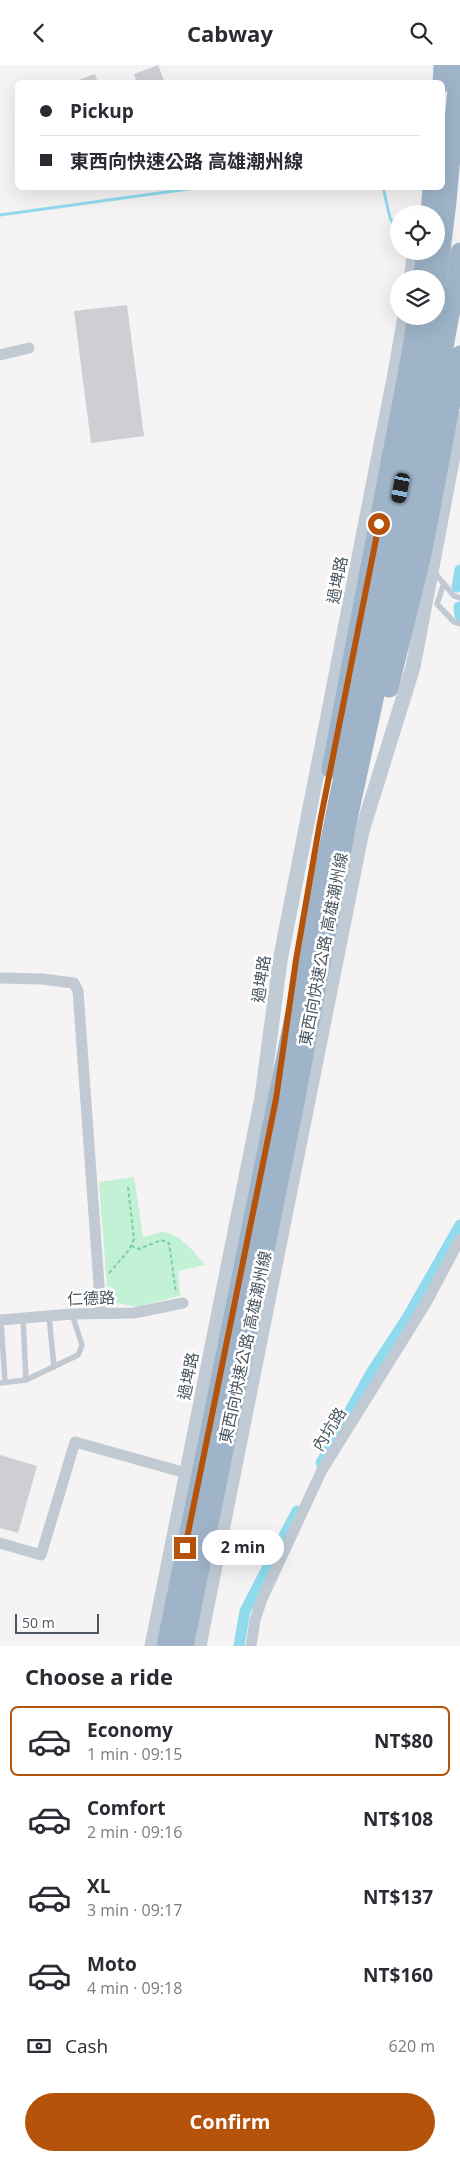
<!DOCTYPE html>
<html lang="en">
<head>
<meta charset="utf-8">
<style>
	:root { --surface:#fff; --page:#f2f2f3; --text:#2b2b33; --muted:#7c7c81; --line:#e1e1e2; --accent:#b45309 }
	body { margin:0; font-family:"Open Sans","Noto Sans TC",sans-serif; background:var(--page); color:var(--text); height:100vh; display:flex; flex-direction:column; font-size:19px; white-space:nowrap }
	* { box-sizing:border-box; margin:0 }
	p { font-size:16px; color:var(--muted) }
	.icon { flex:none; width:28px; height:28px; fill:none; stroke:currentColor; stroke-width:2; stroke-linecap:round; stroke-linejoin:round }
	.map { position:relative; height:1581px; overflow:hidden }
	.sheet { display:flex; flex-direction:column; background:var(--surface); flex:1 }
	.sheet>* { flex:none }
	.top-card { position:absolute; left:15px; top:15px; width:430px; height:110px; border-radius:8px; box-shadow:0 5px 20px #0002; display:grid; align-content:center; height:110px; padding:0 25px; background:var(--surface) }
	.controls { position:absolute; left:390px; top:140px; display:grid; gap:10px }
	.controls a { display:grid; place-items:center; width:55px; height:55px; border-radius:50%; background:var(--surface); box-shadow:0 5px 20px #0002; font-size:25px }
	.scale { position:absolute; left:15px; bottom:12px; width:84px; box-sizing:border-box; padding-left:5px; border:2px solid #4a5661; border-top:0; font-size:14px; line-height:18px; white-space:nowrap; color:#4a5661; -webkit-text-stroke:4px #fff; paint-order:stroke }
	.end { position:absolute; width:22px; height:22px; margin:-11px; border:6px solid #b45309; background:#fff; box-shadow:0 0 0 2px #fff }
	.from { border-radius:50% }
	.bubble { position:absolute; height:35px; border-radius:18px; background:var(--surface); box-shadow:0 5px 20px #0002; font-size:16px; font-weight:700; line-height:35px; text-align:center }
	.car { position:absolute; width:15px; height:30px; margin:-15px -8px; border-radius:6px; box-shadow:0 0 4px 1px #0007; background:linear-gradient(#222 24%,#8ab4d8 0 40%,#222 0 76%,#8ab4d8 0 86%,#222 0) }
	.top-card b { display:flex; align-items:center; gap:18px; height:48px; font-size:19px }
	.top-card b+b { border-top:1px solid var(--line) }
	.top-card i { width:12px; height:12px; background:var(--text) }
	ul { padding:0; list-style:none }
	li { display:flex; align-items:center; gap:15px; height:70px; margin:0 10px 8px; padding:0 15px; border:2px solid transparent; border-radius:8px }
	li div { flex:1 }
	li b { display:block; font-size:19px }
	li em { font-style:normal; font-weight:700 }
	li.on { border-color:var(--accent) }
	li>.icon { width:45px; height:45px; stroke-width:1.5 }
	h2 { padding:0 25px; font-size:22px; line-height:60px }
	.pay { display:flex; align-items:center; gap:12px; height:55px; padding:0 25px; font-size:19px }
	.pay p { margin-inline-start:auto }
	.cta { display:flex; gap:10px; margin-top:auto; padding:10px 25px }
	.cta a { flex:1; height:58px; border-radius:30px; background:var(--accent); color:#fff; font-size:20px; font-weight:700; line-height:58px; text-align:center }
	header { display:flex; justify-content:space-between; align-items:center; height:65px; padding:0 25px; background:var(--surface); font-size:22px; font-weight:700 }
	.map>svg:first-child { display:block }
</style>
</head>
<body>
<header><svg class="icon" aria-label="back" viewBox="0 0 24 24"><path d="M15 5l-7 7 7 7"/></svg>Cabway<svg class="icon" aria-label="search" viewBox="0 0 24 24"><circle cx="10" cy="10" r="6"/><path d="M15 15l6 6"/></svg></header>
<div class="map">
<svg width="460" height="1581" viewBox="0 0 460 1581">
	<rect width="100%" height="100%" fill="#f5f3f3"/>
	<path fill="#c3f1d5" d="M134,1112L143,1172C149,1171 156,1168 162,1167C177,1166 197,1189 205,1200L178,1206L180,1231L137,1242L116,1238L113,1223L107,1222L99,1117Z"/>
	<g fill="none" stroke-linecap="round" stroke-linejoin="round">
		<g stroke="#90daee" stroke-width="3">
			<path d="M410,18L411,16"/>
			<path d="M383,122L390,153L399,169"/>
			<path d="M0,150L203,122"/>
		</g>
		<g stroke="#90daee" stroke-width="11">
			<path d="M457,522L460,505"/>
			<path d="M459,542L460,551"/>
			<path d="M321,1398L371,1308L407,1253L460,1160"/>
			<path d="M239,1581L245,1546L297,1446"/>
		</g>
	</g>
	<g fill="#cdcfd5">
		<path d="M158,0L165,18H137L134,9Z"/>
		<path d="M95,9L98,18H73V17Z"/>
		<path d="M127,240L144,371L91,378L74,246Z"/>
		<path d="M0,1390L37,1401L18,1468L0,1463Z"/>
	</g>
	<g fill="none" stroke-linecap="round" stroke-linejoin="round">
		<g stroke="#7ad0a6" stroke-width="2" stroke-dasharray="4 2.5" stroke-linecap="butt">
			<path d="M131,1181L139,1184L161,1175L169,1178L176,1228"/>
			<path d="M109,1208L129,1185L134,1174L128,1122"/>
		</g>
		<g stroke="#c1cad2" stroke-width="5.5">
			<path d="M434,507L454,531L460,533"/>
			<path d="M444,518L437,539L454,557L460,559"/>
			<path d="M49,1251L54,1302"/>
			<path d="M23,1253L26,1315"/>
			<path d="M1,1255L5,1317"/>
			<path d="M0,1318L26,1315L78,1290L82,1280L72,1249"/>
		</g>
		<g stroke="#c1cad2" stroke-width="11">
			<path d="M0,290L29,283"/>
			<path d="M0,913L42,914L74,918L78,926L101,1248"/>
			<path d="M0,1255L72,1249L134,1248L183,1238"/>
			<path d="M0,1478L41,1490L75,1377L186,1408"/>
			<path d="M251,1581L255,1555L262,1534L322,1405L426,1238L460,1174"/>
		</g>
		<g stroke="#c1cbd6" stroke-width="15">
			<path d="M411,214L415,186"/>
			<path d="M152,1581L262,1032L280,896L396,303L405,251"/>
			<path d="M199,1581L362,766L413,602L460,354"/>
		</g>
		<g stroke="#9fb4c9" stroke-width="19">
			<path d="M442,18L443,0"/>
			<path d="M430,149L432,122"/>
			<path d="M422,214L426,186"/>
			<path d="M436,226L447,137L459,0"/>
			<path d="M389,623L423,485L460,290"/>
			<path d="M331,704L408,305L417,251"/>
			<path d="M166,1581L390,480L432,251"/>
			<path d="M184,1581L295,1038L346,763L407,483L456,217L460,187"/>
		</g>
	</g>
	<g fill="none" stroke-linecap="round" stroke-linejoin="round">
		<path stroke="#b45309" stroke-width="6" d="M185,1483L276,1034L296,895L320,757L379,459"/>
	</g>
	<g text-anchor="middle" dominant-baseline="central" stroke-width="5" stroke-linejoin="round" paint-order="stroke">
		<g font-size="16" fill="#4a5661" stroke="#fff">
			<text transform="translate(337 515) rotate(-79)">過埤路</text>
			<text transform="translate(323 884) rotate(-79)">東西向快速公路 高雄潮州線</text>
			<text transform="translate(261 914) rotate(-82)">過埤路</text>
			<text transform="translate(91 1233) rotate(-2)">仁德路</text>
			<text transform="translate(245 1282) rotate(-78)">東西向快速公路 高雄潮州線</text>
			<text transform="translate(188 1311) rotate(-79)">過埤路</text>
			<text transform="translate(329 1364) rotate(-58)">內坑路</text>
		</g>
	</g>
</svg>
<div class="controls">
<a><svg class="icon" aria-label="locate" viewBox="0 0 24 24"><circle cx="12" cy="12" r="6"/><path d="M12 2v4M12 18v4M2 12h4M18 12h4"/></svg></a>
<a><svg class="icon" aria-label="layers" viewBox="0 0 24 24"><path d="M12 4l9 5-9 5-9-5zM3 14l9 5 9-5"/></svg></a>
</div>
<div class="scale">50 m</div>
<i class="end from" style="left:379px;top:459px"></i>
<i class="end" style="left:185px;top:1483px"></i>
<div class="bubble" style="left:202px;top:1465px;width:82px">2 min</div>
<i class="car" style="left:401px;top:423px;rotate:191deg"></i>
<div class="top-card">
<b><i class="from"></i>Pickup</b>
<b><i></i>東西向快速公路 高雄潮州線</b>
</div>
</div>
<section class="sheet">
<h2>Choose a ride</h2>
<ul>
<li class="on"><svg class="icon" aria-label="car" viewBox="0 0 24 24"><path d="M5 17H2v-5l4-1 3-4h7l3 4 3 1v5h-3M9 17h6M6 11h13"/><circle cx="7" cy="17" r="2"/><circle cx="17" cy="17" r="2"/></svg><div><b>Economy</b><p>1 min · 09:15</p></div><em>NT$80</em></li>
<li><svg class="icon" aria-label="car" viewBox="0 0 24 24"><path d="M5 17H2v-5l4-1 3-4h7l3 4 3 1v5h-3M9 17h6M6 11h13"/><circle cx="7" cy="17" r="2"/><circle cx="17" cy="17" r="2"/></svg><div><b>Comfort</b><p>2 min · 09:16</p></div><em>NT$108</em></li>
<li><svg class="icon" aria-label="car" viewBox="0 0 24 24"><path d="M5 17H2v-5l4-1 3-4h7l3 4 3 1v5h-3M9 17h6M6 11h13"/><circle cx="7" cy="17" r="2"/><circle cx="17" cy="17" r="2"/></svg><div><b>XL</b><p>3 min · 09:17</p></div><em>NT$137</em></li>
<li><svg class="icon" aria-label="car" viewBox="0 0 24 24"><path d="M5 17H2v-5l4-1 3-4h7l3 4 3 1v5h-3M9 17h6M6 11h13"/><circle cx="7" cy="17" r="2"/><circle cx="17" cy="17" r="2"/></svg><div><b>Moto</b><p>4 min · 09:18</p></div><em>NT$160</em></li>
</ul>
<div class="pay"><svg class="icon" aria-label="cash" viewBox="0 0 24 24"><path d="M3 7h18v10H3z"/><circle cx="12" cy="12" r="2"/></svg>Cash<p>620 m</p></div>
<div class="cta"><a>Confirm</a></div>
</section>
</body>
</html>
